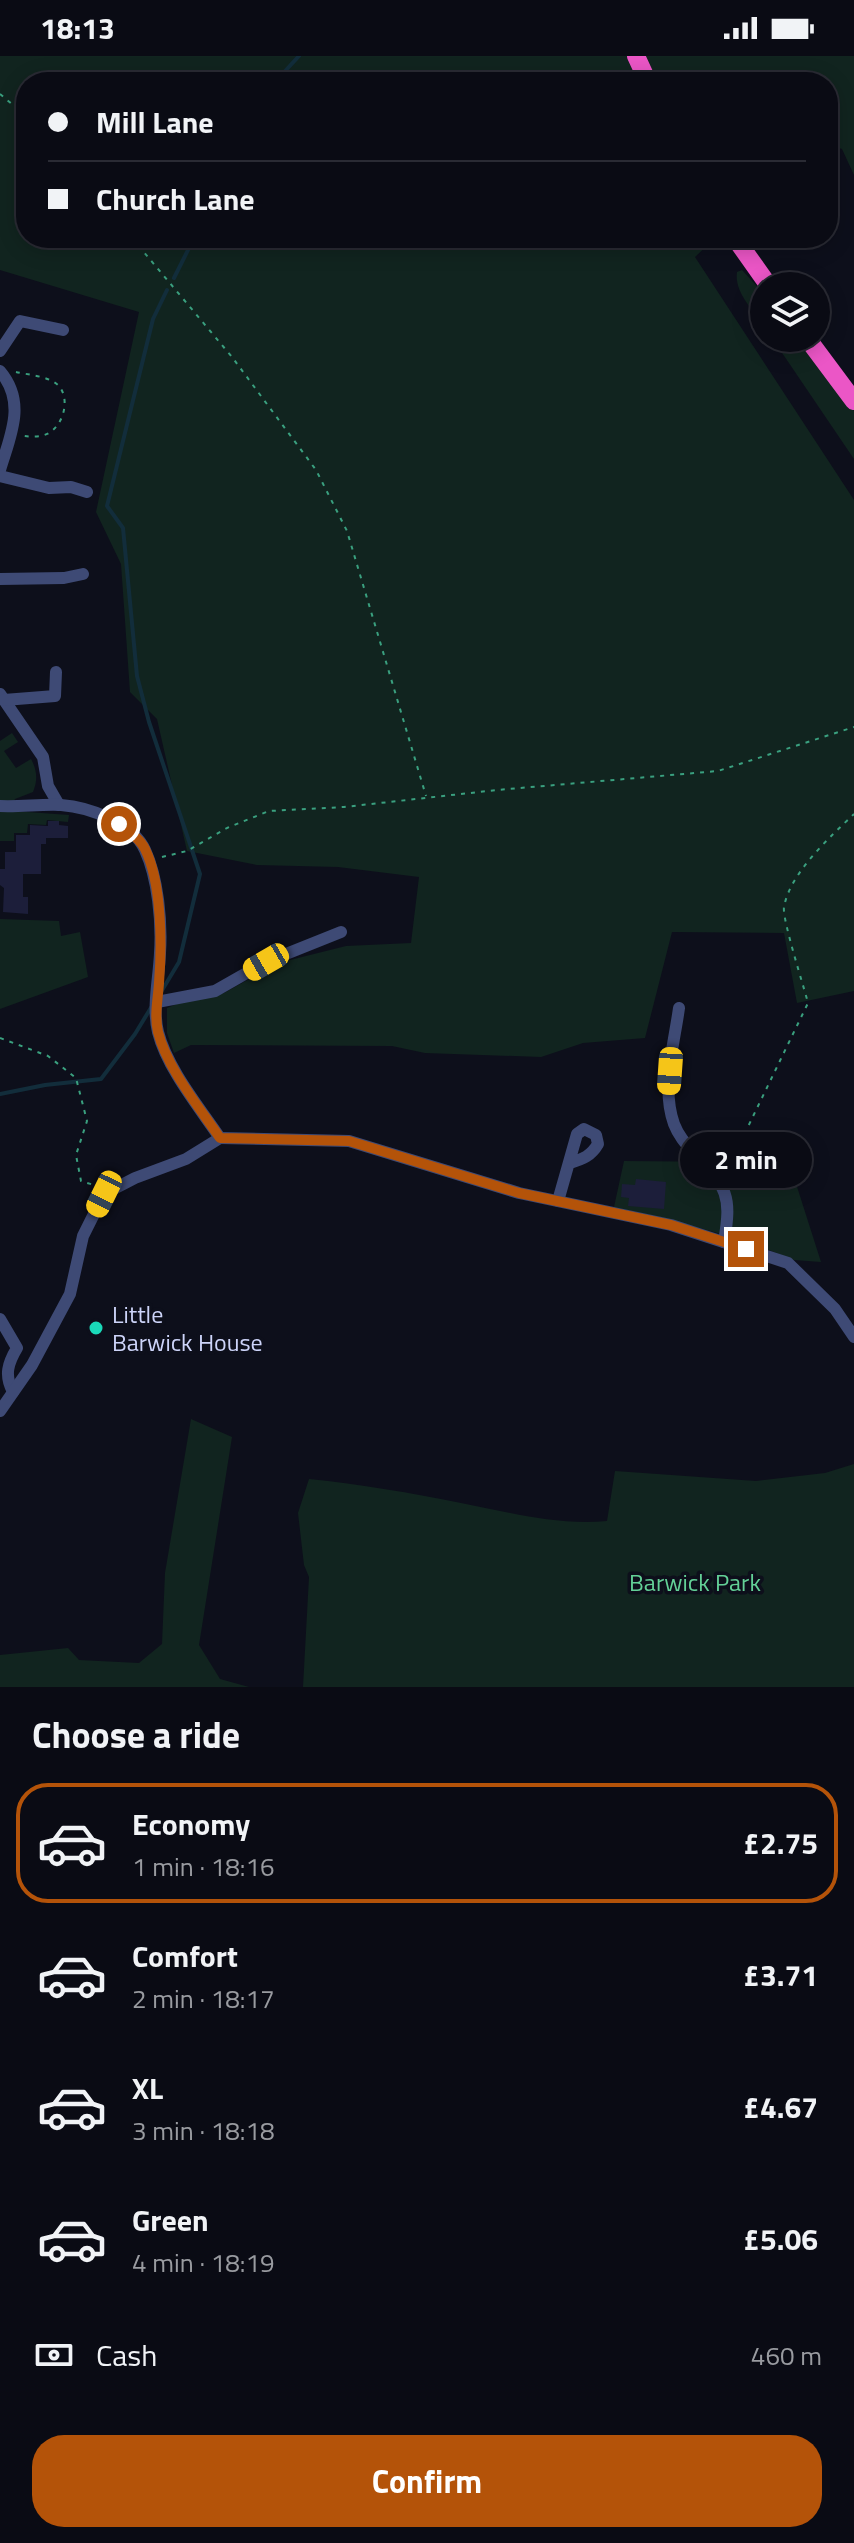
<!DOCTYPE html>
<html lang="en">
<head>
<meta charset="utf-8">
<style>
	:root { --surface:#0a0b14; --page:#181922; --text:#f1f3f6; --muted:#999ba0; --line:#2a2b34; --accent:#b45309 }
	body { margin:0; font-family:"Titillium Web",sans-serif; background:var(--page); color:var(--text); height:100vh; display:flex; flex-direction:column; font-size:30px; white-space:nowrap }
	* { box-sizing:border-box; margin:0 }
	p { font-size:26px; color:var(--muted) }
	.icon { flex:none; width:44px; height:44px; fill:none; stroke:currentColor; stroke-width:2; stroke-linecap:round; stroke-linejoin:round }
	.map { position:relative; height:1631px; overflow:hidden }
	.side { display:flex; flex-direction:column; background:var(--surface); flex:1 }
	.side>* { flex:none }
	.guide { position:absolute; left:16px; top:16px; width:822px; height:176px; border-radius:32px; box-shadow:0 4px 20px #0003,0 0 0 2px var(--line); display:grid; align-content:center; height:176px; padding:0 32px; background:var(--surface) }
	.tools { position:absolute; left:750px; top:216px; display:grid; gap:16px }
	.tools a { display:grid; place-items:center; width:80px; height:80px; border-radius:50%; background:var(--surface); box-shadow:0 4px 20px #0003,0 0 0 2px var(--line); font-size:40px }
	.end { position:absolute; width:36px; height:36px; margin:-18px; border:10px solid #b45309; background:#fff; box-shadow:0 0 0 4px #fff }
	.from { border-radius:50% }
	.bubble { position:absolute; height:56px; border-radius:28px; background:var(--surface); box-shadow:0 4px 20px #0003,0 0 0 2px var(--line); font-size:26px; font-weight:700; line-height:56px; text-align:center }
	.car { position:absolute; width:24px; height:48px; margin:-24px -12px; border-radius:10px; box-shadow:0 0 6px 2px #0007; background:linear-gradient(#f5c518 24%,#345 0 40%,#f5c518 0 76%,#345 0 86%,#f5c518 0) }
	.guide b { display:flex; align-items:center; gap:28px; height:76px; font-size:30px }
	.guide b+b { border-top:2px solid var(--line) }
	.guide i { width:20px; height:20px; background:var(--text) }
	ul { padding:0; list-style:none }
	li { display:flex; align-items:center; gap:24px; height:120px; margin:0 16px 12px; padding:0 16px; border:4px solid transparent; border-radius:32px }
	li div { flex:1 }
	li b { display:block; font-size:30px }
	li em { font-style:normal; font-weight:700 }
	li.on { border-color:var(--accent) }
	li>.icon { width:72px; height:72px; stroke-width:1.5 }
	h2 { padding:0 32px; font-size:36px; line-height:96px }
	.pay { display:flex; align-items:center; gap:20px; height:88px; padding:0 32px; font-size:30px }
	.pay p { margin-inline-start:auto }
	.action { display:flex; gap:16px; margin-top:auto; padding:16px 32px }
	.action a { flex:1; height:92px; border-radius:32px; background:var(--accent); color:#fff; font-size:32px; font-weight:700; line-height:92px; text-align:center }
	.status { display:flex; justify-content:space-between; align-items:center; height:56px; padding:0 40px; background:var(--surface); direction:ltr }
	.status svg { height:22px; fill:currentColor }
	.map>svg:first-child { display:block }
</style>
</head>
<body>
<div class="status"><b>18:13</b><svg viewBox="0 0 49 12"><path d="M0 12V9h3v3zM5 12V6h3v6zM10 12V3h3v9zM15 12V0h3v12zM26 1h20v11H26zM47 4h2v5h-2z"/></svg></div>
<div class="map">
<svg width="854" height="1631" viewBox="0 0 854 1631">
	<rect width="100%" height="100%" fill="#0d0f1b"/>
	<g fill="#11241f">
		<path d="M0,0H854V119L842,93L828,89V26H26V182H715L695,201L854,444V935L797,947L784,877L672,876L645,982L583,987L541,1001L425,997L392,990L191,989L174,997L167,977V952L184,945L224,937L278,907L346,890L411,887L419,821L338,811L257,809L187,795L157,663L130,636L121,508L96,456L139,256L0,214Z"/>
		<path d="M742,214L764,238V270C753,254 734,236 737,216Z"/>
		<path d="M772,282H799L854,355V403Z"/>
		<path d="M12,677L18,686L4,695L16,712L31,703C37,714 38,724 33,736L15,743L13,747L0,746V685Z"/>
		<path d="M0,754L69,759L68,766L47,764L46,769L28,768L27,777H14V785H0Z"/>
		<path d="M0,863L59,865L61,880L80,876L88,921L0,953Z"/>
		<path d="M790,1096L792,1115L821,1206L794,1204L746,1185L660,1161L614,1151L624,1105L734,1106Z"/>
		<path d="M191,1363L232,1381L199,1589L220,1623L249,1631H0V1599L68,1592L79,1604L139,1607L162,1588L165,1517Z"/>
		<path d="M854,1408V1631H303L309,1521L304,1509L298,1457L309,1423C360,1428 411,1437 461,1447C508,1456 558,1470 607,1465L615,1415L756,1425L825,1417Z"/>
	</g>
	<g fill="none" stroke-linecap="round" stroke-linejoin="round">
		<g stroke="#122d3b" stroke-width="4">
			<path d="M275,26L299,0"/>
			<path d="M174,222L194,182"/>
			<path d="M161,936L179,906L200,818L149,666L137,620L123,472L107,450L153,263L167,234"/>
			<path d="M0,1038L45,1029L101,1023L135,978L152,950"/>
		</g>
	</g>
	<g fill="#1c1e3a">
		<path d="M48,765H59V769L68,770V782H46V788H41V818H23V841H28V858L3,856L4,832L0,829V813H5V796H16V779H30V769L48,770Z"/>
		<path d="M636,1123L666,1126L664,1153L628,1150L629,1142L621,1141L622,1128L635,1129Z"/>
	</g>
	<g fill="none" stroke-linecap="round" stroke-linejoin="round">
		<g stroke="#3aa07f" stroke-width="2" stroke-dasharray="4 6" stroke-linecap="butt">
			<path d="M0,38L26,60"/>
			<path d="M132,182L232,301L316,414L347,475L426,740"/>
			<path d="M16,316C29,319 49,320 59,330C70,343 64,368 49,377C42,381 32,381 24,380"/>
			<path d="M162,801L187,795L227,772L269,755L344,751L497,734L718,715L854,671"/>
			<path d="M0,982L48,1000L76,1022L87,1065L76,1099L81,1125L94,1129"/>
			<path d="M727,1114L808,947C804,931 782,863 784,851C790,817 830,781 854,758"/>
		</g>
		<g stroke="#3e4a75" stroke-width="12">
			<path d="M0,295L20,265L63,274"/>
			<path d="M0,315C27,347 10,380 0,414"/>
			<path d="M0,420L49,432L71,431L87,436"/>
			<path d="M0,523L64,522L83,518"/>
			<path d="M0,638L43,701L48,730L59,749"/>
			<path d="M4,644L55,640L56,616"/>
			<path d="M0,750C20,751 41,748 61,749C89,751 133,767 145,794C158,822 162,866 160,897C159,922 152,951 158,976C167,1012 199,1051 220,1082"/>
			<path d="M157,946L215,935L266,906L341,876"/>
			<path d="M679,952C674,989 661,1032 674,1068C679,1081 687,1089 695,1098C727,1132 732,1139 724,1186"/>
			<path d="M220,1082L349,1085L519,1137L671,1169L788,1207L835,1253L854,1281"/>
			<path d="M558,1145L577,1078L584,1073L596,1079L598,1088C591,1100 583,1103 570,1107"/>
			<path d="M0,1263L17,1292C8,1307 4,1319 13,1336"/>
			<path d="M0,1355L32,1309L70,1238L83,1180L104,1138L135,1122L186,1103L220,1082"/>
		</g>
		<g stroke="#eb56c6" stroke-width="18">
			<path d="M636,0L648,26"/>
			<path d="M735,182L769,230"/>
			<path d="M807,282L854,345"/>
		</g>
	</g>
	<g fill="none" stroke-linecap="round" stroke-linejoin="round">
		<path stroke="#b45309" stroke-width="10" d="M119,768C128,775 140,782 145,793C162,827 162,890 159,927C158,943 154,959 158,976C167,1012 199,1051 220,1082L349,1085L519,1137L671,1169L746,1193"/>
	</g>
	<circle fill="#1ad9b9" stroke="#0d0f1b" stroke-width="3" cx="96" cy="1272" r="8"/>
	<g text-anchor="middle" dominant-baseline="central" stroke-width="7" stroke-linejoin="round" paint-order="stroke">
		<g font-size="24" fill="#cdd4f9" stroke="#0d0f1b" text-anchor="start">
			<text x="112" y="1258">Little<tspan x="112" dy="28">Barwick House</tspan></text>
		</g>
		<g font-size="24" fill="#63d097" stroke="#0d0f1b">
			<text x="695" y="1526">Barwick Park</text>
		</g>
	</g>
</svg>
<div class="tools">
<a><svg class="icon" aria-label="layers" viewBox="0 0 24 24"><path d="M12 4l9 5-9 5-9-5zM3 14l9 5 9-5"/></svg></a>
</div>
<i class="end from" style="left:119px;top:768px"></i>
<i class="end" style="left:746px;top:1193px"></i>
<div class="bubble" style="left:680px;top:1076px;width:132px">2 min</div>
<i class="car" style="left:266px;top:906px;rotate:240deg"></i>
<i class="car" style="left:670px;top:1015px;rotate:184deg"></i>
<i class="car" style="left:104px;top:1138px;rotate:206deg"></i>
<div class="guide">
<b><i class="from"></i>Mill Lane</b>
<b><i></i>Church Lane</b>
</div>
</div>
<section class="side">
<h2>Choose a ride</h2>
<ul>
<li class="on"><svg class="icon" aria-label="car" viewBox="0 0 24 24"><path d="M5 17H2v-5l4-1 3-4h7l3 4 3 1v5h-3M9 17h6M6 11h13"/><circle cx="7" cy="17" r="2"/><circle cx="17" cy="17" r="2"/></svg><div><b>Economy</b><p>1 min · 18:16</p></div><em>£2.75</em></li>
<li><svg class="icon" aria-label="car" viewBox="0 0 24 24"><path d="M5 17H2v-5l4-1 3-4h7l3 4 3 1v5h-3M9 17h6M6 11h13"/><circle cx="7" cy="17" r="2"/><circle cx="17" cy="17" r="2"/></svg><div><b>Comfort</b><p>2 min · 18:17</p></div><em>£3.71</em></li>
<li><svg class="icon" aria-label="car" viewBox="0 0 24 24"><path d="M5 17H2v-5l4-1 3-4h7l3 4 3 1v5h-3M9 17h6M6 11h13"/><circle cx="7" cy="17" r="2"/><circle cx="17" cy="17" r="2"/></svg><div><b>XL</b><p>3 min · 18:18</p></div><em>£4.67</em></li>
<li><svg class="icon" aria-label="car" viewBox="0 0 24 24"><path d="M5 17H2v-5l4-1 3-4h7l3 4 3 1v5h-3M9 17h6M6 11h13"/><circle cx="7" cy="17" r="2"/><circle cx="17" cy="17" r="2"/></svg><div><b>Green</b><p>4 min · 18:19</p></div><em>£5.06</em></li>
</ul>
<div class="pay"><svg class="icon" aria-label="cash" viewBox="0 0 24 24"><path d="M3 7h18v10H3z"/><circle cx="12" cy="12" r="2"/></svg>Cash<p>460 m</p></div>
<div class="action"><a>Confirm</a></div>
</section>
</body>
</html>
